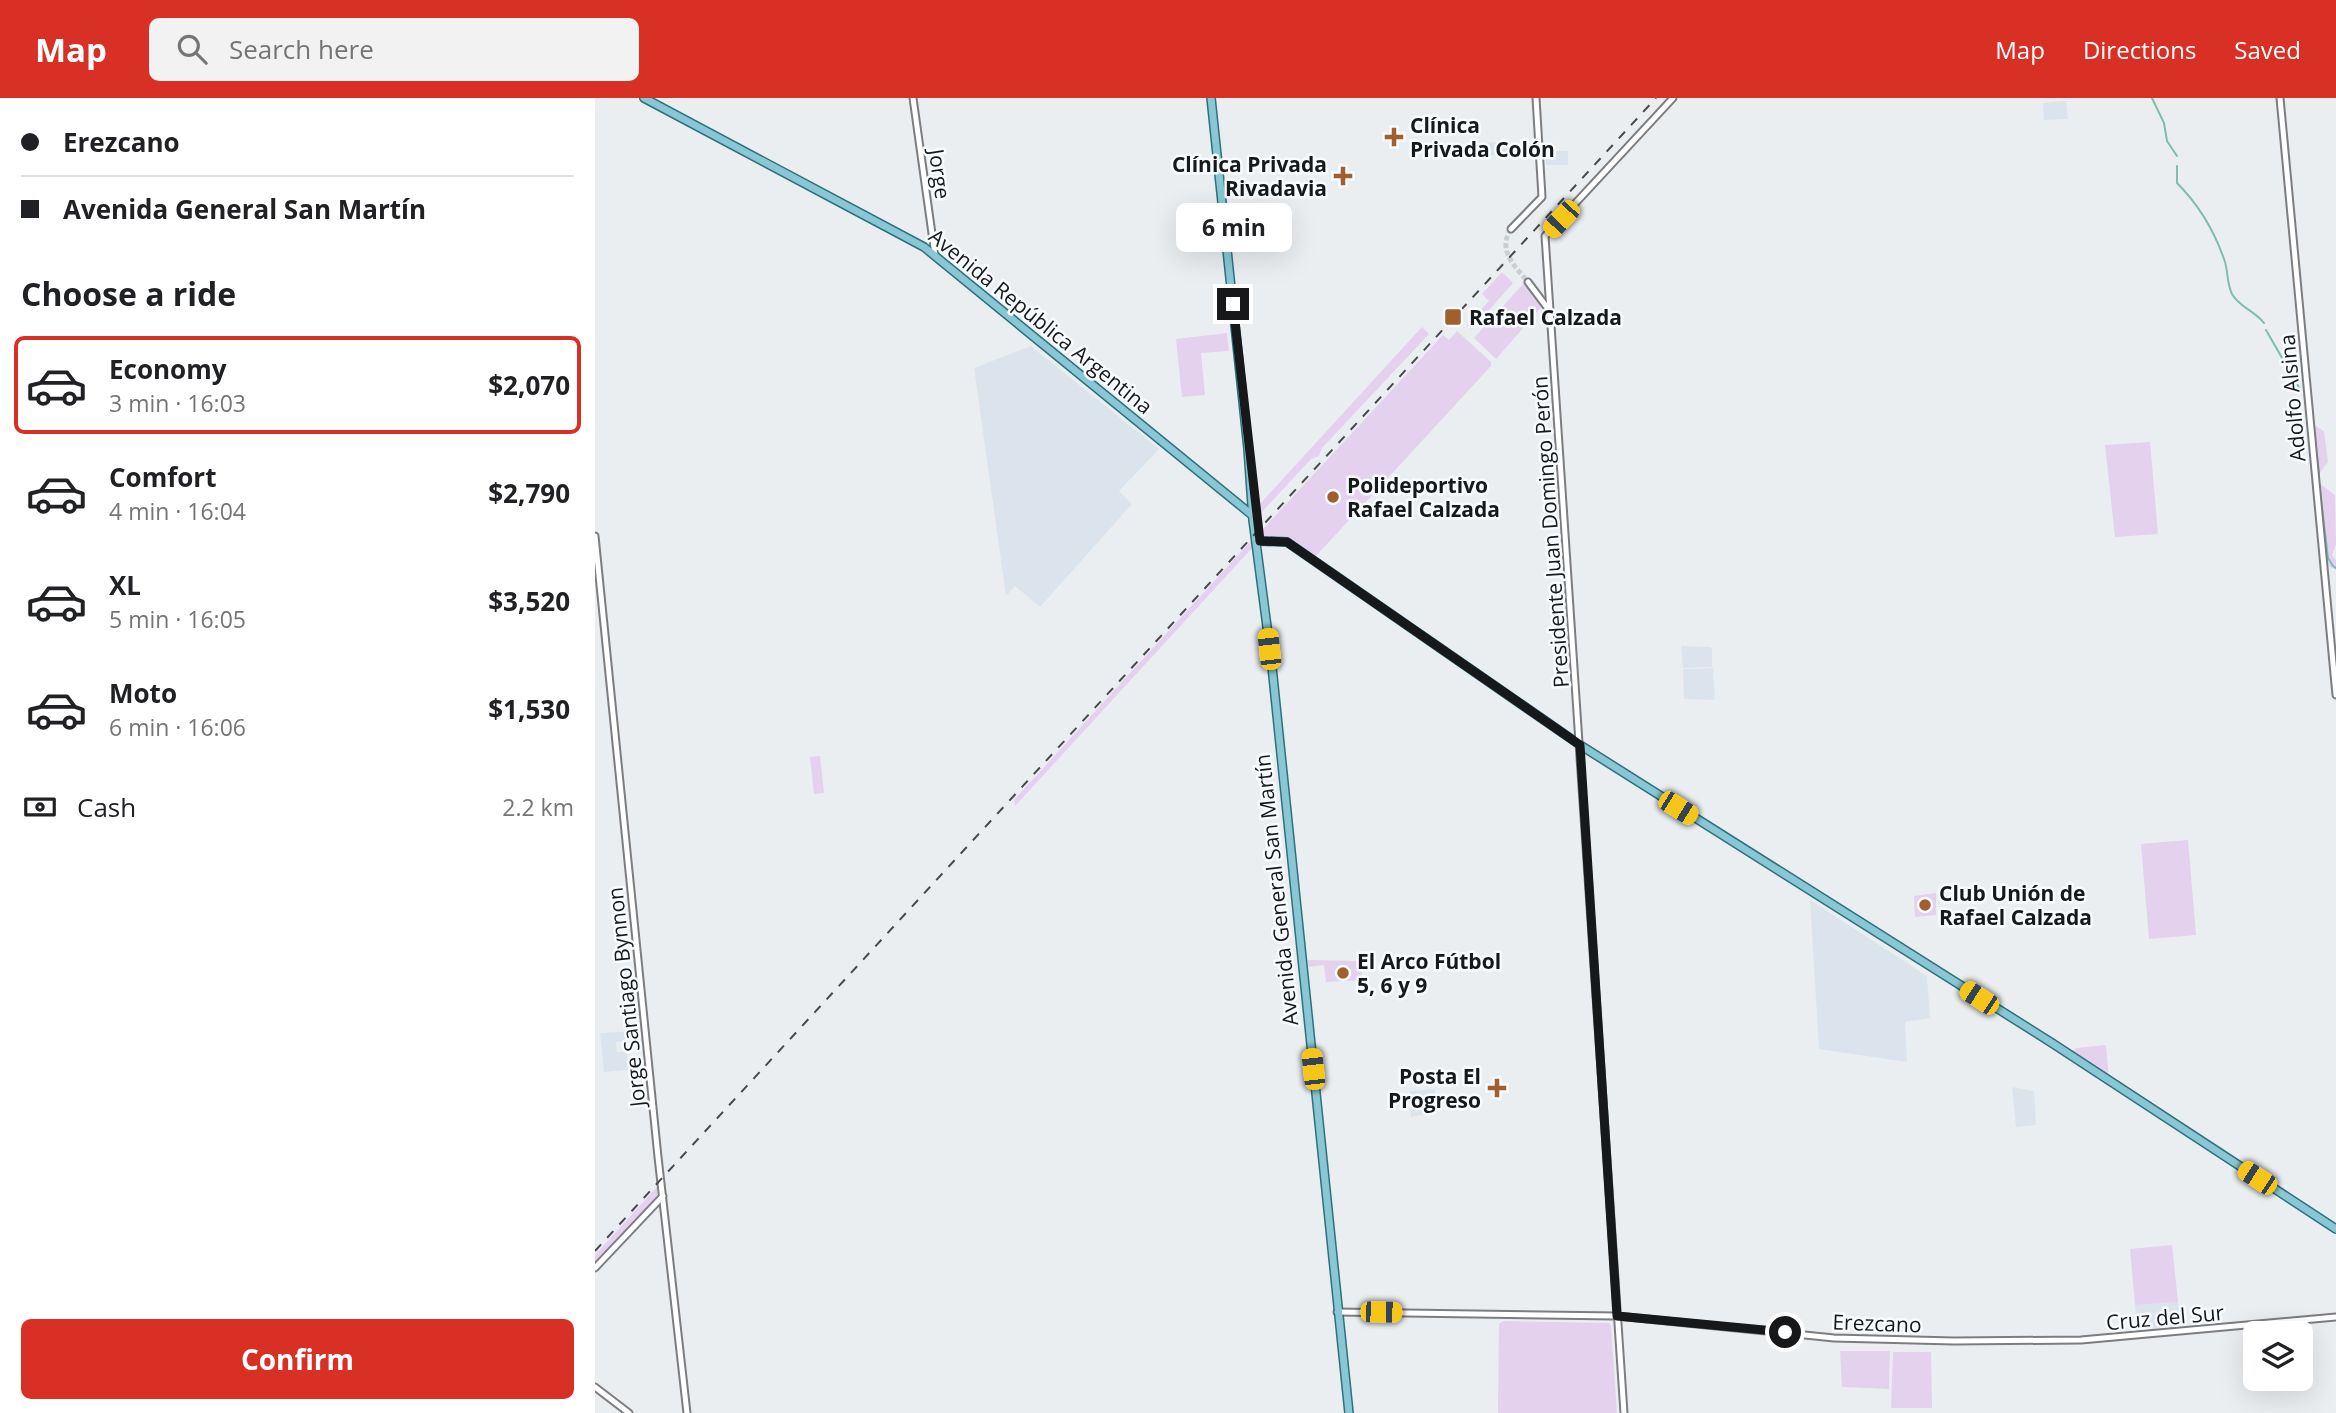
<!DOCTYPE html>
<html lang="en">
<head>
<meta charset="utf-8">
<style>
	:root { --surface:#fff; --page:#f2f2f2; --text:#202124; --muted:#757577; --line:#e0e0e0; --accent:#d93025 }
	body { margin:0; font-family:"Open Sans",sans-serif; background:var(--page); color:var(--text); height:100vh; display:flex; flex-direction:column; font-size:26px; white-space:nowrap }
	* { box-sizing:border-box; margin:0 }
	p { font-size:23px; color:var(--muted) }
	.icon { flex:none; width:38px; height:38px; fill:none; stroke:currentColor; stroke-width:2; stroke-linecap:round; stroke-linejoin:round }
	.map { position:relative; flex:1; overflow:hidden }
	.sheet { display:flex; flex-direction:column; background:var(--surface); width:595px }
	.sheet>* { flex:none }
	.guide { display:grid; align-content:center; height:154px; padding:0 21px; background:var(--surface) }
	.controls { position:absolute; left:1648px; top:1223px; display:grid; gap:14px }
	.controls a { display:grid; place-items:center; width:70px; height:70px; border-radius:10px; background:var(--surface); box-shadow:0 7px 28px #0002; font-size:35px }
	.end { position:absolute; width:32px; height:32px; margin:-16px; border:9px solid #171819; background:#fff; box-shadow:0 0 0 4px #fff }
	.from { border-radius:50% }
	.bubble { position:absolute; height:49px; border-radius:10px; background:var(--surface); box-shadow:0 7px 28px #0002; font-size:23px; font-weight:700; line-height:49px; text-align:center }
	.car { position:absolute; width:21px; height:42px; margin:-21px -10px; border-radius:9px; box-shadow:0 0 5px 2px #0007; background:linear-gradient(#f5c518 24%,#345 0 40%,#f5c518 0 76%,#345 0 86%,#f5c518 0) }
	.guide b { display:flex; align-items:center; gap:24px; height:66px; font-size:26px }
	.guide b+b { border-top:2px solid var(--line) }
	.guide i { width:18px; height:18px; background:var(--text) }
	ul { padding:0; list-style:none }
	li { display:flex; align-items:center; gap:21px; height:98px; margin:0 14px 10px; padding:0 7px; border:4px solid transparent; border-radius:10px }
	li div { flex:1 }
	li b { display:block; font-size:26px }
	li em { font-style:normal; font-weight:700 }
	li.active { border-color:var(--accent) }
	li>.icon { width:63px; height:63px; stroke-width:1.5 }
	h2 { padding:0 21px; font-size:32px; line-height:84px }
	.pay { display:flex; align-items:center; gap:18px; height:77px; padding:0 21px; font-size:26px }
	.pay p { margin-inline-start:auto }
	.cta { display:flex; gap:14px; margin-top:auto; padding:14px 21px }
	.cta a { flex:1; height:80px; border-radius:10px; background:var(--accent); color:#fff; font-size:28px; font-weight:700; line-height:80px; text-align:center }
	header { display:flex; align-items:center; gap:42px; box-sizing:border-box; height:98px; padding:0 35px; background:var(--accent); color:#fff }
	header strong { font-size:33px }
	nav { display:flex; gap:38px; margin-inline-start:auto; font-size:24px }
	.search { width:490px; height:63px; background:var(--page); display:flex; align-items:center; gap:18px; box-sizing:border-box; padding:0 24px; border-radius:10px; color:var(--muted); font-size:26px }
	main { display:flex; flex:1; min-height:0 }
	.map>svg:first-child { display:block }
</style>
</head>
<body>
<header>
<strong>Map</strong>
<div class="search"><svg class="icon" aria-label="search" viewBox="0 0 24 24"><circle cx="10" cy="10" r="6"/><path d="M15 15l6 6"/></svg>Search here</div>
<nav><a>Map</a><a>Directions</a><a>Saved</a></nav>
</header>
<main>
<section class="sheet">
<div class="guide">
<b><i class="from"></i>Erezcano</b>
<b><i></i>Avenida General San Martín</b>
</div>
<h2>Choose a ride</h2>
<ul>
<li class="active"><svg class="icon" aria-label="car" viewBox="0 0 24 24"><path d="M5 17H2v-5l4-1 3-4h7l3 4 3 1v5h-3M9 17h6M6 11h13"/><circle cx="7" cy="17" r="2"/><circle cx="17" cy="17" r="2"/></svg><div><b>Economy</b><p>3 min · 16:03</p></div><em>$2,070</em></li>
<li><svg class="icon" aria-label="car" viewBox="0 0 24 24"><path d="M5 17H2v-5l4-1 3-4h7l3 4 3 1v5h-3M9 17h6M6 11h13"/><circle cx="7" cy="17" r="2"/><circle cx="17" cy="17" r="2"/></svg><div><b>Comfort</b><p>4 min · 16:04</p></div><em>$2,790</em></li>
<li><svg class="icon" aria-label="car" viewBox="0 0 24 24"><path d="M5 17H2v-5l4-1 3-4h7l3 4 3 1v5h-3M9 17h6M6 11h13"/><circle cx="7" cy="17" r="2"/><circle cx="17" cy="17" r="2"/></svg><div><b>XL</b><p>5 min · 16:05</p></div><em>$3,520</em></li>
<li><svg class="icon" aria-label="car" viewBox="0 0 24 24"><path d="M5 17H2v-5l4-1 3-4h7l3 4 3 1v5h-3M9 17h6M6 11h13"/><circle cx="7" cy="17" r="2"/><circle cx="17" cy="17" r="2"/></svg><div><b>Moto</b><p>6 min · 16:06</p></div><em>$1,530</em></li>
</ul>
<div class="pay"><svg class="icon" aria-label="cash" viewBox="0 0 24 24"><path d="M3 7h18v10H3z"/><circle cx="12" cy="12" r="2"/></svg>Cash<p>2.2 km</p></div>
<div class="cta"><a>Confirm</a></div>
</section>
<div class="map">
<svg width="1741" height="1315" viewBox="0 0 1741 1315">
	<rect width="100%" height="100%" fill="#ebeef0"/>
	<g fill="#dbe4ec">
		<path d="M1471,3L1473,21L1449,22L1448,5Z"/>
		<path d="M914,43L915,56L890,58L889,45Z"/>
		<path d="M950,53H973V67H951Z"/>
		<path d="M436,248L564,351L524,393L537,406L445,509L420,488L411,498L379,270Z"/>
		<path d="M1086,548L1115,549L1117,551V569L1088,570Z"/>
		<path d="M1118,570L1120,602L1089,601L1088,571Z"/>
		<path d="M1215,802L1332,878L1335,920L1310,924L1312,964L1224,951Z"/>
		<path d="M43,933L44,942L21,944L22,954H32L33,964L46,962V971L9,974L5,935Z"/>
		<path d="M1417,989L1439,993L1441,1027L1421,1029Z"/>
		<path d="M840,991L841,1014L816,1019L814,993Z"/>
		<path d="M1583,1204L1586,1231L1542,1235L1540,1207Z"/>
	</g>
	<g fill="#e3d1ed">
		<path d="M907,174L918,185L877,231L872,227L894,203L887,196Z"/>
		<path d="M929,185L949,206L901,261L879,240Z"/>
		<path d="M827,229L834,236L727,350L724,358L716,361L664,417L663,408Z"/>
		<path d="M862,233L896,264V268L721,458L688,440L669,441L666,438L667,432L848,237L854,242Z"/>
		<path d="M632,235L634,253L606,255L610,297L587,299L581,241Z"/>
		<path d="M1719,327L1729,333L1733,364L1724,376Z"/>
		<path d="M1555,344L1563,436L1520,439L1510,347Z"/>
		<path d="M1724,385L1740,397L1741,446L1737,457L1741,462V472L1735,469L1731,461Z"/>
		<path d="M656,443L657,450L420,708L419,702Z"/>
		<path d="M225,658L229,695L219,696L215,659Z"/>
		<path d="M1593,742L1601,837L1554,841L1546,746Z"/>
		<path d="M1341,795V817L1320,819L1319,798Z"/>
		<path d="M713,862L766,863L767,882L731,884L729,867L713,869Z"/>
		<path d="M1511,947L1514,983L1472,955L1482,950Z"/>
		<path d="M62,1089V1098L0,1166V1157Z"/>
		<path d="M1577,1147L1583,1204L1540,1207L1535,1151Z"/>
		<path d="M908,1223L1014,1225L1016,1228L1022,1315H903L904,1226Z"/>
		<path d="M1245,1253H1295L1294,1291L1247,1289Z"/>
		<path d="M1298,1254H1336L1337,1310H1296Z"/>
	</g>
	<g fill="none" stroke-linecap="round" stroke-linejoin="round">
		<g stroke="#7ebdaf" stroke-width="2">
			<path d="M1557,0L1569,25L1572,43L1582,58"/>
			<path d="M1582,68V85C1605,108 1620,134 1630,164C1633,174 1632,186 1637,196C1644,209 1660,213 1669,225"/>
			<path d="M1671,232L1706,293"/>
			<path d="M1715,297L1718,317"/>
			<path d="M1719,332L1724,376"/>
			<path d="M1724,385L1733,460L1738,468L1741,470"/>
		</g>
		<path stroke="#cbced0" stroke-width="5" stroke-dasharray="5 2.5" stroke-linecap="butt" d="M916,131C902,153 920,168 933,184"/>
		<defs>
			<g id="minor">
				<path d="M318,0L340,157"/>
				<path d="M1685,0L1741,597"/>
				<path d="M916,131L947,99L941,0"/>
				<path d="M933,184L954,212"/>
				<path d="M0,438L63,1059L92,1315"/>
				<path d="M0,1170L68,1098"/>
				<path d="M742,1214L1022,1218L1239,1240L1359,1243L1486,1242L1741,1219"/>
				<path d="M0,1289L34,1315"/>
				<path d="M1029,1315L950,138L1078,0"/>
			</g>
			<g id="major">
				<path d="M49,0L329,149L657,417"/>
				<path d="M616,0L653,351L658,422L676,559L754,1315"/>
				<path d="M665,443L692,444L985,647L1457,945L1741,1131"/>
			</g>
		</defs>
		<use href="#minor" stroke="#7b7d80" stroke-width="9"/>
		<use href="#major" stroke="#2c717e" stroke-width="10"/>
		<use href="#minor" stroke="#fff" stroke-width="5"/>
		<use href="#major" stroke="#88c7d3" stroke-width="7"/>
		<path stroke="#48494a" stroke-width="2" stroke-dasharray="9 9" stroke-linecap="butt" d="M0,1153L1061,0"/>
	</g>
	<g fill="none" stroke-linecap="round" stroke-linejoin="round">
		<path stroke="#171819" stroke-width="9" d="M638,206L665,443L692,444L985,647L1022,1218L1190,1234"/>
	</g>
	<g fill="#a15f2d" stroke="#f8fbfe" stroke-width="2.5">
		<path d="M795.5 28.5h7v7h7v7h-7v7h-7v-7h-7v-7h7z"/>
		<path d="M744.5 67.5h7v7h7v7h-7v7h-7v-7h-7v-7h7z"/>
		<rect x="849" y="210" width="18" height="18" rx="3.5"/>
		<circle cx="738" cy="399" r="7"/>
		<circle cx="1330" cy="807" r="7"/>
		<circle cx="748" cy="875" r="7"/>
		<path d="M898.5 979.5h7v7h7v7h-7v7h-7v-7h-7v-7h7z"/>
	</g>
	<g text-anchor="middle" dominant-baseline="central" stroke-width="5" stroke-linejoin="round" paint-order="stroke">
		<g font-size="21" font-weight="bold" fill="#171819" stroke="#f8fbfe" text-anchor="start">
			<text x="815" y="27">Clínica<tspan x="815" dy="24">Privada Colón</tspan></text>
			<text x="732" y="66" text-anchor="end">Clínica Privada<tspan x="732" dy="24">Rivadavia</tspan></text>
			<text x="874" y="219">Rafael Calzada</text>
			<text x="752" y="387">Polideportivo<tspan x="752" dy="24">Rafael Calzada</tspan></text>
			<text x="1344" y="795">Club Unión de<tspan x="1344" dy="24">Rafael Calzada</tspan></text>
			<text x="762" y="863">El Arco Fútbol<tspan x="762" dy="24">5, 6 y 9</tspan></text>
			<text x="886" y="978" text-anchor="end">Posta El<tspan x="886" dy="24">Progreso</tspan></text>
		</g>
		<g font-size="21" fill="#171819" stroke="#f8fbfe">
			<text transform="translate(345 76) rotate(82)">Jorge</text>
			<text transform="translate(446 223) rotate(39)">Avenida República Argentina</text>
			<text transform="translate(1697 300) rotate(-95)">Adolfo Alsina</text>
			<text transform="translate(955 434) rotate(-94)">Presidente Juan Domingo Perón</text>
			<text transform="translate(681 792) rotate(-96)">Avenida General San Martín</text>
			<text transform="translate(31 899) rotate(-96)">Jorge Santiago Bynnon</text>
			<text transform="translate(1570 1219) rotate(-5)">Cruz del Sur</text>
			<text transform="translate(1282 1225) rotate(2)">Erezcano</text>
		</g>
	</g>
</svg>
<div class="controls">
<a><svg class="icon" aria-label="layers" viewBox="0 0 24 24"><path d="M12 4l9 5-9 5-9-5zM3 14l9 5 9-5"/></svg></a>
</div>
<i class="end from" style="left:1190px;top:1234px"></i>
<i class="end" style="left:638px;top:206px"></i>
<div class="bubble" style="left:581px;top:105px;width:116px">6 min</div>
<i class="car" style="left:966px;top:121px;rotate:223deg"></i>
<i class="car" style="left:674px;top:551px;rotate:354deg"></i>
<i class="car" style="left:1083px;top:710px;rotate:122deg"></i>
<i class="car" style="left:1384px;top:900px;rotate:303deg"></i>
<i class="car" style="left:718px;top:971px;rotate:354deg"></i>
<i class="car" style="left:1662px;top:1080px;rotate:303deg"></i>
<i class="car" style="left:786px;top:1214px;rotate:91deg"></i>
</div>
</main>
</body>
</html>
